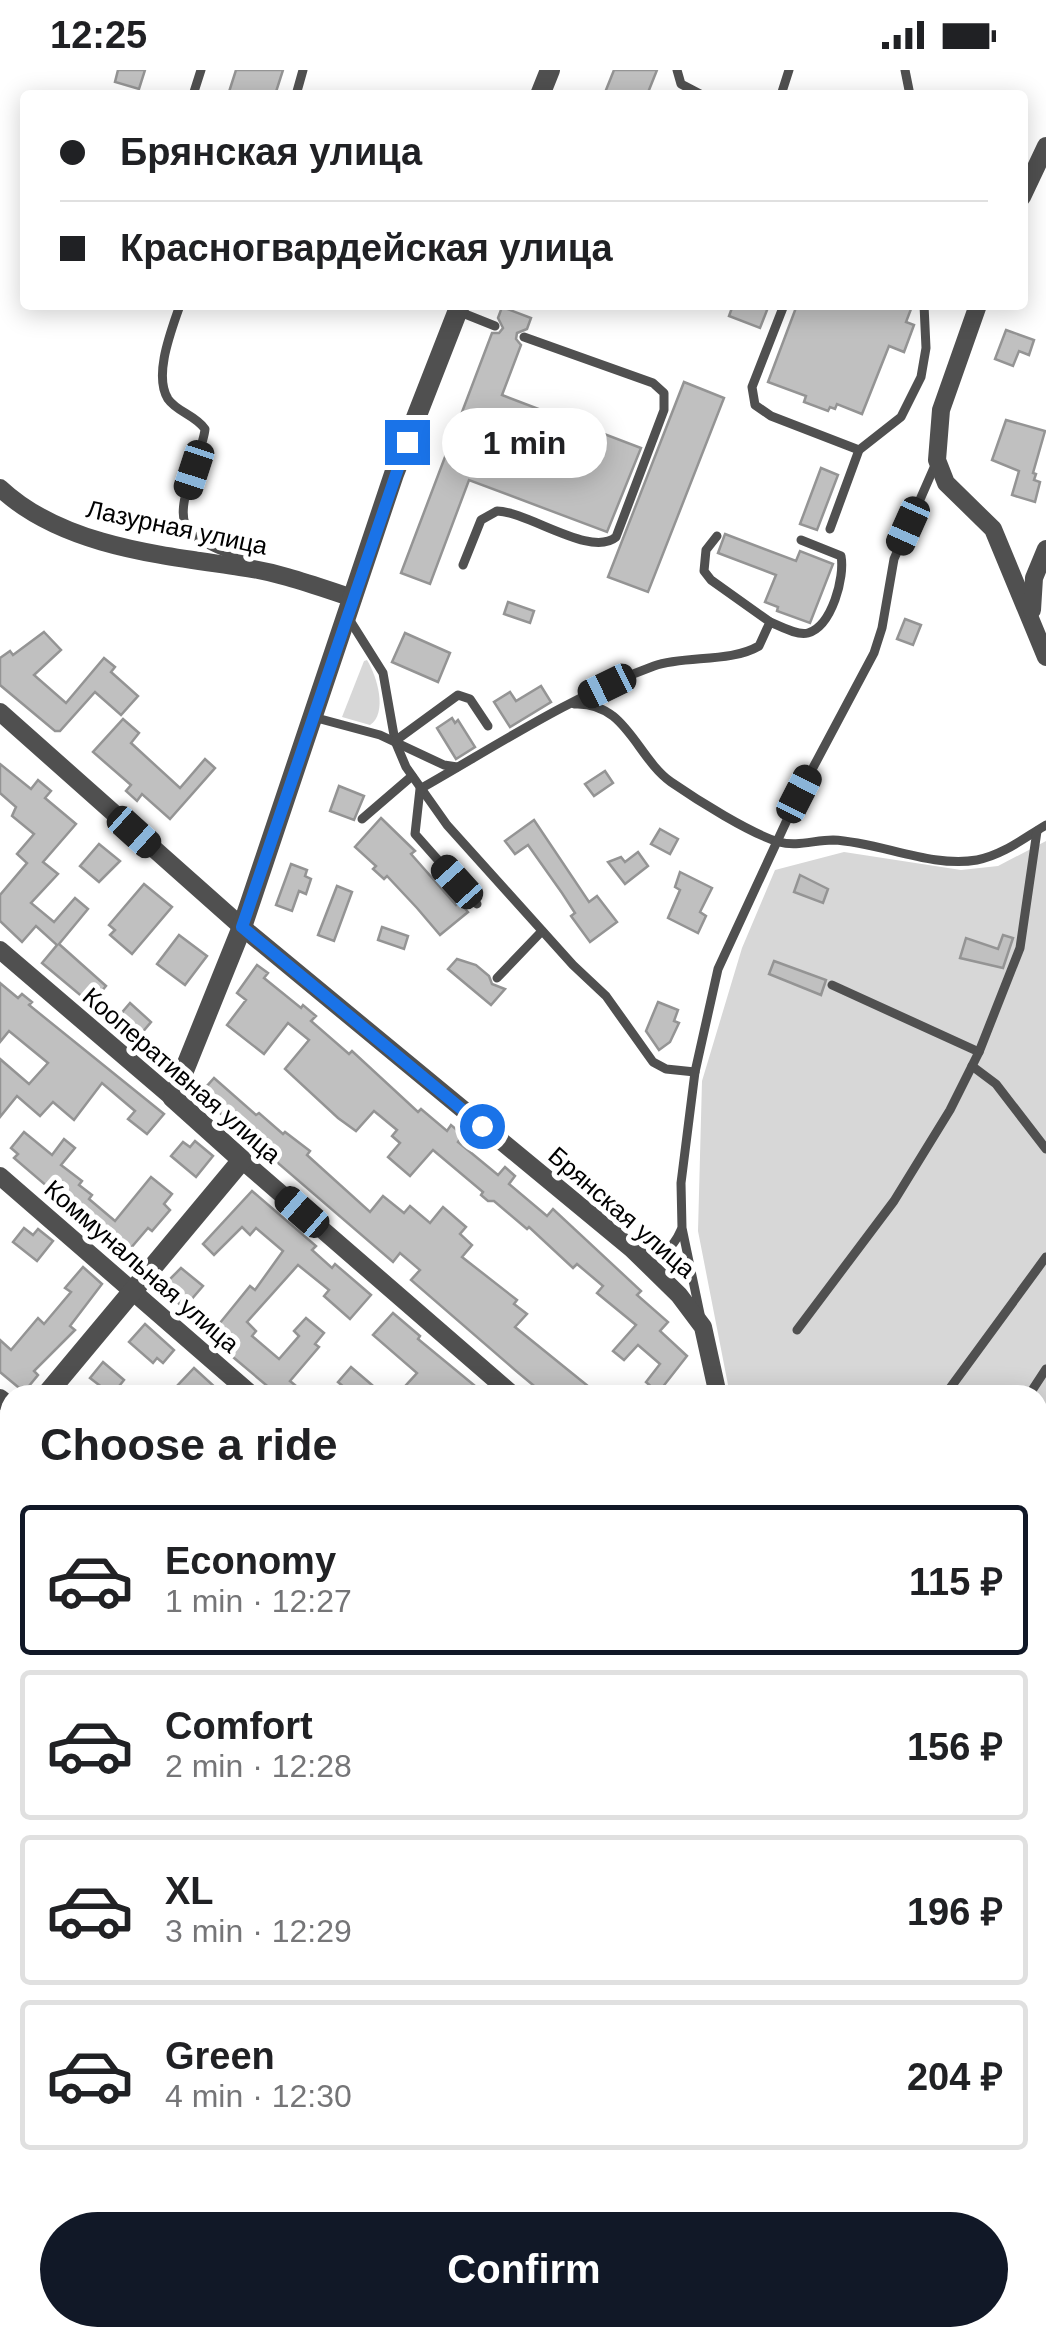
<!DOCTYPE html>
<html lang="en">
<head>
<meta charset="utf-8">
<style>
	:root { --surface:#fff; --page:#f2f2f2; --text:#202124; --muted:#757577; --line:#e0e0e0; --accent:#111827 }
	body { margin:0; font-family:Arial,sans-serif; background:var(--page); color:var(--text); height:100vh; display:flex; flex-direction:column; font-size:38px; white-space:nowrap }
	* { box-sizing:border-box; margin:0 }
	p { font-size:32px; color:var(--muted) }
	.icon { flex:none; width:55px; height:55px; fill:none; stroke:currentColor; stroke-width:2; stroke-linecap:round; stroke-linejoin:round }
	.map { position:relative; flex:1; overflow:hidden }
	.panel { position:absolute; left:0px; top:1315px; width:1048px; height:962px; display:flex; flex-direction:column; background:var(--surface); border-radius:30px 30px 0 0; box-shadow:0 5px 25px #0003 }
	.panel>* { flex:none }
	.guide { position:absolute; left:20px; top:20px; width:1008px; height:220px; border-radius:10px; box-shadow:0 5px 25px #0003; display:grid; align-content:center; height:220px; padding:0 40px; background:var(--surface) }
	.end { position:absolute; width:45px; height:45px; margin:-22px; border:12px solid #1a73e8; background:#fff; box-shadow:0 0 0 5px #fff }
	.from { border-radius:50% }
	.bubble { position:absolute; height:70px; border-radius:35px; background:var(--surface); box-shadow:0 5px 25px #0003; font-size:32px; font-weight:700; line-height:70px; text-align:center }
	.car { position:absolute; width:30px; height:60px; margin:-30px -15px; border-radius:12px; box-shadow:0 0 8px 2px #0007; background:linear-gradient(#222 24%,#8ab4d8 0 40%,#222 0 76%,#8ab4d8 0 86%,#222 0) }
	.guide b { display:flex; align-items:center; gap:35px; height:95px; font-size:38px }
	.guide b+b { border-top:2px solid var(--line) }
	.guide i { width:25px; height:25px; background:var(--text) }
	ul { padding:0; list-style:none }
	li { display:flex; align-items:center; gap:30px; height:150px; margin:0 20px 15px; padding:0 20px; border:5px solid var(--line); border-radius:10px }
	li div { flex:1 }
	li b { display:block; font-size:38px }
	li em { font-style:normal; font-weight:700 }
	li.selected { border-color:var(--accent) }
	li>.icon { width:90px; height:90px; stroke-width:1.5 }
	h2 { padding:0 40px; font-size:45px; line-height:120px }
	.cta { display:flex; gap:20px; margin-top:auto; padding:20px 40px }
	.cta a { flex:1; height:115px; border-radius:60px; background:var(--accent); color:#fff; font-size:40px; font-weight:700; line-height:115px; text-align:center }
	.status { display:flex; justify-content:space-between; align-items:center; height:70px; padding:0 50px; background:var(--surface); direction:ltr }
	.status svg { height:28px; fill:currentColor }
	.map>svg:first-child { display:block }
</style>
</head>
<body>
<div class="status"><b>12:25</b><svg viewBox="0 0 49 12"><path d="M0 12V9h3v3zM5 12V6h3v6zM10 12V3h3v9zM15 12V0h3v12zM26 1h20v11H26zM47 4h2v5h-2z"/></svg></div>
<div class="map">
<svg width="1046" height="2277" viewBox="0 0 1046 2277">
	<rect width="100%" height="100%" fill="#fff"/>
	<g fill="#d7d7d7">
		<path d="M367,590C377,606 388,643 370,655L342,647L364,591Z"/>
		<path d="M1046,771V2277H878L876,2268H1038V1325H730L698,1161L702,1011L742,878L775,800L844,782L961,800L998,796Z"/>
	</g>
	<path fill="#9e9e9e" d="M139,2268H282L280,2277H126Z"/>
	<g fill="#c0c0c0" stroke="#949494" stroke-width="2.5">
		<path d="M118,0H145L139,19L115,12Z"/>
		<path d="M236,0H283L275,25H228Z"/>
		<path d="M614,0H657L647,25H604Z"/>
		<path d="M733,235H769L760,258L729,246Z"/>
		<path d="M797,235H900L911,239L906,252L914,255L904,282L889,276L862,344L837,334L835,339L830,337L828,341L804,332L806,326L768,312Z"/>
		<path d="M502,237L531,248L527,259L517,263L516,269L521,275L502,325L641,378L607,462L469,410L430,514L401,503L492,263H499L503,258L498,248Z"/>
		<path d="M1006,260L1034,270L1029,285L1019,281L1013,296L995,289Z"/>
		<path d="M684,312L724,328L648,522L608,507Z"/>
		<path d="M1006,350L1045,361L1033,403L1036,404L1034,410L1040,412L1035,432L1012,425L1019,401L992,390Z"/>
		<path d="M821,398L838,405L817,460L800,454Z"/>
		<path d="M725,464L796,491L800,481L833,494L810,553L777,541L778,537L765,532L776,505L718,483Z"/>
		<path d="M508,532L534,541L530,553L504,544Z"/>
		<path d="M905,549L921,555L913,575L897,569Z"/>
		<path d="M44,562L61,580L34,605L66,633L104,588L115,597L111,602L138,626L121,645L95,622L60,661H55L0,615V588L10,581L13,585Z"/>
		<path d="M405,563L450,583L438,612L392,592Z"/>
		<path d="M541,616L551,632L510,657L494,632L510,622L516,631Z"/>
		<path d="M452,648L455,653L458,650L475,677L456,689L437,658Z"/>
		<path d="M123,649L139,663L131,673L180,718L205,689L215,698L170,749L142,724L137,731L126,721L131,715L93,682Z"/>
		<path d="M0,694L31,719L38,710L51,721L45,728L76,754L43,792L58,804L31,833L54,852L75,828L88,839L59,874L106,916L91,934L42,893L57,875L36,856L22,872L0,851V825L27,793L17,784L34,764L12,746L16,737L0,723Z"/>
		<path d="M605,701L613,713L594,726L585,714Z"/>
		<path d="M339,716L364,726L354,750L330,741Z"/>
		<path d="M381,748L415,781L411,784L456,835L459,832L468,842L440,865L417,838L387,806L384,809L373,799L376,796L355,777Z"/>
		<path d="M534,750L589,832L597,826L617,852L590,872L571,846L575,843L562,823L528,775L515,784L505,771Z"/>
		<path d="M660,759L678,769L670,784L651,774Z"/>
		<path d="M99,774L120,791L99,812L80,796Z"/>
		<path d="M638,782L648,796L625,814L608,792L621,787L625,792Z"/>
		<path d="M291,794L307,800L305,806L311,809L306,824L299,821L292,841L276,835Z"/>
		<path d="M680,802L712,818L700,842L706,846L698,863L668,848L680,820L675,817Z"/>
		<path d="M800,805L828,819L823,833L794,822Z"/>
		<path d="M144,814L172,837L132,884L110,865L115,860L109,855Z"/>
		<path d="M337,816L352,822L334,871L318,865Z"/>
		<path d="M382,857L408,866L404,879L378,870Z"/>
		<path d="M179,865L207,886L185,915L157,894Z"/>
		<path d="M1003,865L1013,868L1003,898L960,888L966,868L998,879Z"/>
		<path d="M457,889L476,895L489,906L492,914L505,919L491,935L448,899Z"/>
		<path d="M774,891L826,910L821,925L769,904Z"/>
		<path d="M257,895L268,903L264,908L301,938L303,935L316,946L311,951L349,984L352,981L418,1042L421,1039L447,1061L451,1055L463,1065L458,1072L498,1105L505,1097L515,1106L509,1114L547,1146L553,1139L641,1221L637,1225L668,1252L660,1261L687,1286L658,1323L646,1312L660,1294L638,1275L624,1290L613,1281L636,1255L597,1223L603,1216L577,1194L573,1198L529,1157L527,1159L494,1131H488L481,1125L483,1122L433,1080L410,1106L388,1087L400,1073L392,1066L397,1060L374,1041L356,1061L338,1048L285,999L309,970L288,953L264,984L227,955L246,930L237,923Z"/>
		<path d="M0,913L18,928L22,924L32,932L29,935L164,1044L147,1064L128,1049L135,1041L102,1013L74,1050L53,1032L40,1046L17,1026L0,1047V989L29,1014L48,993L9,961L0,972Z"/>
		<path d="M658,932L678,940L674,951L679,953L670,972L659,980L646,961Z"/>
		<path d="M130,933L151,952L135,971L113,953Z"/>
		<path d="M214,1008L256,1045L259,1043L283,1064L285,1062L310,1081L307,1085L370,1142L383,1126L404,1143L410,1136L430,1153L443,1137L466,1157L460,1164L472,1175L462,1187L517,1230L514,1234L527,1244L515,1257L599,1325H545L515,1300L411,1210L420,1200L400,1183L393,1192L199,1025Z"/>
		<path d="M24,1062L52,1085L64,1069L75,1078L61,1095L82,1111L79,1115L92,1125L89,1129L115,1151L151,1107L172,1124L164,1134L170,1140L152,1161L148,1158L124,1186L89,1155L90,1153L14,1088L18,1084L11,1078Z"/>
		<path d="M195,1071L213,1086L196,1107L171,1086L183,1072L190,1077Z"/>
		<path d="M252,1121L316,1176L312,1180L332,1198L335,1194L371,1225L350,1249L324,1226L329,1220L298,1195L247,1252L256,1261L252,1266L279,1289L299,1266L294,1261L306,1248L324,1263L315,1274L319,1277L290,1311L307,1325H278L221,1277L224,1275L211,1264L250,1216L255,1220L283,1181L256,1158L250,1165L242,1157L214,1185L203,1174Z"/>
		<path d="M24,1158L33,1165L38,1159L53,1171L37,1191L13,1172Z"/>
		<path d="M83,1197L102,1214L70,1256L75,1260L34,1301L38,1305L24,1322L0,1302V1270L11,1280L38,1248L44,1254L71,1222L65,1218Z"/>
		<path d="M181,1198L203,1216L184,1238L161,1218Z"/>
		<path d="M393,1243L420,1266L418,1269L486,1325H432L426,1319L421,1325H397L417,1303L373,1265Z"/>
		<path d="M145,1254L174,1280L163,1293L157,1288L153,1293L129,1272Z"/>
		<path d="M103,1292L124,1310L112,1325L90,1308Z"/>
		<path d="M351,1297L372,1315L364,1325H353L338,1312Z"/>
		<path d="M194,1298L216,1318L210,1325H187L177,1316Z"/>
	</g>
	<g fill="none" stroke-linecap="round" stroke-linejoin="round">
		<g stroke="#505050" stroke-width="9">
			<path d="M677,0L681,14L702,25"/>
			<path d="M905,0L910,25"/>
			<path d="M193,25L201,0"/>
			<path d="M296,25L303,0"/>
			<path d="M781,25L789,0"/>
			<path d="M180,235C172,259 153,305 168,329C177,342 195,345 205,359C203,385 167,445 192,464C208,477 231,484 249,492"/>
			<path d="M784,235L752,317L755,335L771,346L859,380"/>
			<path d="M460,242L495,256"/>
			<path d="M830,459L859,380L901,347L921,307L926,278L924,235"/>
			<path d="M463,495L481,450L497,441C529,442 591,488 616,467L664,340V323L653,313L524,267"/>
			<path d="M349,549L383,603L395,671L406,697L447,755L573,895L606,926L653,992L666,999L695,1002"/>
			<path d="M770,552C780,556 797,566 808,563C832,556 845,507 841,486L801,470"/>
			<path d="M574,634C626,631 636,687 671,712C697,730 751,764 779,772C797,777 815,770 833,770C880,772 930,798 977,790C1003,785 1024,768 1046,755"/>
			<path d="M313,647L380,665L444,695L457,697"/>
			<path d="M395,671L458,625L470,629L488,656"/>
			<path d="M362,749L412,706"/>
			<path d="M477,834L415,764L420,719C496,676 571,626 654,596C686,585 730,593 759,576L770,552L711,510L704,501L706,480L717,466"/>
			<path d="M497,908L542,861"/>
			<path d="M832,915L979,982"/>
			<path d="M972,996L996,1014L1046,1079"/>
			<path d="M639,1182C661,1187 672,1181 681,1160"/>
			<path d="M700,1244L682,1158L681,1113L695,1002L718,899L799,724L874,583L882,558L894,489L936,393"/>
			<path d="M797,1260L894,1131L950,1040L979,982L1020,878L1037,761"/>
			<path d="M945,1325L1046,1187"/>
			<path d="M1029,1325L1046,1299"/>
			<path d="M1038,1509L1046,1497"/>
			<path d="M1038,1739L1046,1746"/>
			<path d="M1038,1911L1046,1918"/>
			<path d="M102,2277L112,2268"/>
		</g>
		<g stroke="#505050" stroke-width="18">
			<path d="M1022,127L1046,76"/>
			<path d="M978,235L941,340L937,390L946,413L993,459L1046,587"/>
			<path d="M0,418C62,476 160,485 240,497C279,502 316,516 353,528"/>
			<path d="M1032,540L1034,508L1046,479"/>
			<path d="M0,642L242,857L632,1179L679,1225L703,1257L718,1325"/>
			<path d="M0,880L173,1028"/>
			<path d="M242,1090L513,1325"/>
			<path d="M0,1106L252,1325"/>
			<path d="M0,1328L10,1336"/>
			<path d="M0,1552L10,1560"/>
			<path d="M1038,1561L1046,1567"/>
			<path d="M0,1768L10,1777"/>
			<path d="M0,1992L10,2001"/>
			<path d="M1038,2023L1046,2006"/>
			<path d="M1038,2149L1046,2148"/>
			<path d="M0,2161L10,2158"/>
			<path d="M340,2268L363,2277"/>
			<path d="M786,2268L808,2277"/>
			<path d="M865,2268L866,2277"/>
			<path d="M926,2277L930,2268"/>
		</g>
		<g stroke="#505050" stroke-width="20">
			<path d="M540,25L550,0"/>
			<path d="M46,1325L242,1090L173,1028L242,857L394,404L460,235"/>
			<path d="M0,1380L10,1368"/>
		</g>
	</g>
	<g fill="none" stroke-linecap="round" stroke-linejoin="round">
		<path stroke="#1a73e8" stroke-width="12" d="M407,372L242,857L482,1056"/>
	</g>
	<g text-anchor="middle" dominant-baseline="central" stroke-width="10" stroke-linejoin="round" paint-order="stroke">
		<g font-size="25" fill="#000" stroke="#fff">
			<text transform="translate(177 457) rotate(12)">Лазурная улица</text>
			<text transform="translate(182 1005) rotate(41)">Кооперативная улица</text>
			<text transform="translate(622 1142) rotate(41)">Брянская улица</text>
			<text transform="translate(142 1196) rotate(41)">Коммунальная улица</text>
		</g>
	</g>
</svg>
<i class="end from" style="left:482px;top:1056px"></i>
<i class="end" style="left:407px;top:372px"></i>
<div class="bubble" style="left:442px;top:338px;width:165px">1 min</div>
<i class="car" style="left:194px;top:400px;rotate:198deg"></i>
<i class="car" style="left:908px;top:456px;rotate:204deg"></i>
<i class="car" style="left:607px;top:616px;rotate:244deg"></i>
<i class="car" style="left:799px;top:724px;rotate:27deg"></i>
<i class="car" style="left:134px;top:762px;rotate:132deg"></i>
<i class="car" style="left:457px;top:812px;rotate:318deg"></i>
<i class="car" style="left:302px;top:1142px;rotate:311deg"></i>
<div class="guide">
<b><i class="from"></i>Брянская улица</b>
<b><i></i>Красногвардейская улица</b>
</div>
<section class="panel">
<h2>Choose a ride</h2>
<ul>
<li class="selected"><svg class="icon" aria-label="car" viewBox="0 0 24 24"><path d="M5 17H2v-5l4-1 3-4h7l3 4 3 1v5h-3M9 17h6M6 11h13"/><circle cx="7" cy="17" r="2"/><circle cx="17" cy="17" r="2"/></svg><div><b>Economy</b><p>1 min · 12:27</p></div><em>115 ₽</em></li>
<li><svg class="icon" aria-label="car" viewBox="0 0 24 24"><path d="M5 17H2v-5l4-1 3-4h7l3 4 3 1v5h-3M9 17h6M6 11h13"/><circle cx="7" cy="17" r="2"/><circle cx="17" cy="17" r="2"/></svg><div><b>Comfort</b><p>2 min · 12:28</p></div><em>156 ₽</em></li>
<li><svg class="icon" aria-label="car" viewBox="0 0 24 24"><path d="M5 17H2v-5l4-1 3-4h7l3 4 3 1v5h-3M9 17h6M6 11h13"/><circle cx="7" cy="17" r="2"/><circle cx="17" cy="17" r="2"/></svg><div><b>XL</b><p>3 min · 12:29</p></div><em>196 ₽</em></li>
<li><svg class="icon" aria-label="car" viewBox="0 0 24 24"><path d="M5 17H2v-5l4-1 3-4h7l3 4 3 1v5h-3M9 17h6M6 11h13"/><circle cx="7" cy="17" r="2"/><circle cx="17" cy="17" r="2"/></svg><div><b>Green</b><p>4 min · 12:30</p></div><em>204 ₽</em></li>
</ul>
<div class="cta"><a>Confirm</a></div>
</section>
</div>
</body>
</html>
